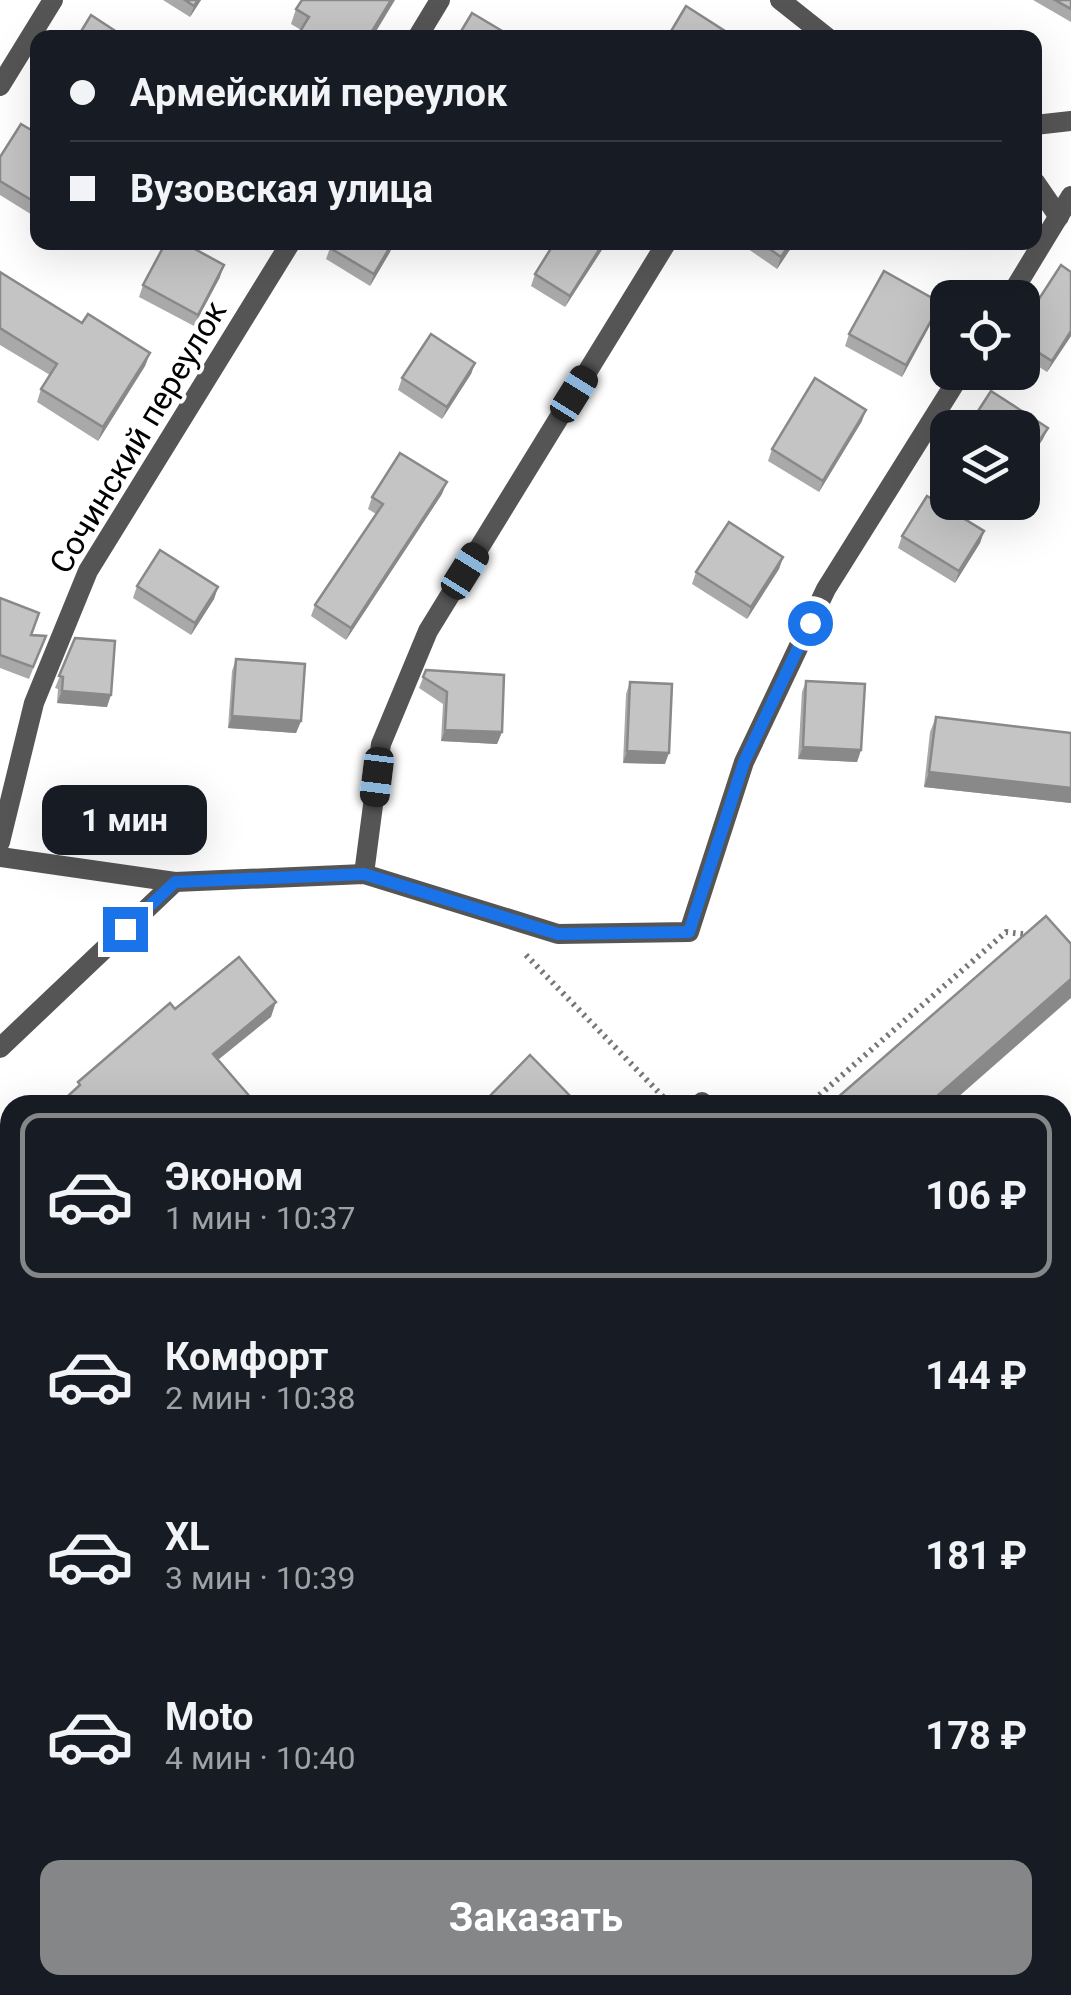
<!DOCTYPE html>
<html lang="ru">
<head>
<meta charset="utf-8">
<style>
	:root { --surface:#171b24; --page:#242831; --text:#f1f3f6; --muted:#9ea1a6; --line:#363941; --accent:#858687 }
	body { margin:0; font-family:Roboto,sans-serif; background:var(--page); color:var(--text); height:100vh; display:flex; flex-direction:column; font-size:38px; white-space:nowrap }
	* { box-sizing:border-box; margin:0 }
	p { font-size:32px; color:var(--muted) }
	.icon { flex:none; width:55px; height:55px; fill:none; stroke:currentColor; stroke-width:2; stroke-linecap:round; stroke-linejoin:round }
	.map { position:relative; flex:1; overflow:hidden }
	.details { position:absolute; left:0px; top:1095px; width:1072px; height:900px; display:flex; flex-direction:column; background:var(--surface); border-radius:30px 30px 0 0; box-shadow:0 10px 40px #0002 }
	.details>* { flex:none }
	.guide { position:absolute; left:30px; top:30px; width:1012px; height:220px; border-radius:20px; box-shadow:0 10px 40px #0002; display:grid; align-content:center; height:220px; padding:0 40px; background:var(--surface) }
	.fabs { position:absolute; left:930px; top:280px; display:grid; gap:20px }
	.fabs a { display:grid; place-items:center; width:110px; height:110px; border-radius:20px; background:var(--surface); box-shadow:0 10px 40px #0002; font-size:50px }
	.end { position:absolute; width:45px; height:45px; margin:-22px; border:12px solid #1a73e8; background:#fff; box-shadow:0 0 0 5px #fff }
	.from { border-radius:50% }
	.bubble { position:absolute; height:70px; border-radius:20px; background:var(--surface); box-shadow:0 10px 40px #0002; font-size:32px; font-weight:700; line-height:70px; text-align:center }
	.car { position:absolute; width:30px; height:60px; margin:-30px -15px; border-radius:12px; box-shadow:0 0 8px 2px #0007; background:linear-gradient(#222 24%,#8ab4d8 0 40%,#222 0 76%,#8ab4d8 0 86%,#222 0) }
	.guide b { display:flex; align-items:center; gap:35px; height:95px; font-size:38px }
	.guide b+b { border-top:2px solid var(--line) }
	.guide i { width:25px; height:25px; background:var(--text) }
	ul { padding:18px 0 0; list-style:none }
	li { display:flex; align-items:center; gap:30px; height:165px; margin:0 20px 15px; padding:0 20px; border:5px solid transparent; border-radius:20px }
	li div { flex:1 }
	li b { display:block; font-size:38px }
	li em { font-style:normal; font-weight:700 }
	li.selected { border-color:var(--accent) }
	li>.icon { width:90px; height:90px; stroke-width:1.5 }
	.button { display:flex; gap:20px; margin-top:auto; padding:20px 40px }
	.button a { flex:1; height:115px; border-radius:20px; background:var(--accent); color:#fff; font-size:40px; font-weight:700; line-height:115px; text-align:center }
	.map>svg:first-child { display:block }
</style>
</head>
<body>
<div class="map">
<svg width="1071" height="1995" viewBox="0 0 1071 1995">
	<rect width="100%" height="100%" fill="#fff"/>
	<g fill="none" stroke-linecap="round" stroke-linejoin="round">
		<g stroke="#777" stroke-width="6" stroke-dasharray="2.5 5" stroke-linecap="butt">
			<path d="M526,955L670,1104"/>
			<path d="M808,1105L1006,932L1030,935"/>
		</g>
		<g stroke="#555" stroke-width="20">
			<path d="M780,0L828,38"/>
			<path d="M417,38L440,0"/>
			<path d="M0,86L53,0"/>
			<path d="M1035,125L1071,121"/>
			<path d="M1035,182L1059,217"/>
			<path d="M1009,298L1071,196"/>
			<path d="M0,842L34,703L88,571L291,242"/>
			<path d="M0,857L175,882L364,874L558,934L689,932L744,762L826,589L962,372"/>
			<path d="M364,874L381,744L428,631L667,242"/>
			<path d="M0,1048L175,882"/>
			<path d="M699,1105L702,1102"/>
			<path d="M0,1708L10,1699"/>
		</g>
		<g stroke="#555" stroke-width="20">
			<path d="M0,1922L10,1934"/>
			<path d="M53,1985L62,1995"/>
		</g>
	</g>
	<g fill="#a9a9a9">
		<path d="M163,0H201L190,17Z"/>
		<path d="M1033,0H1071V22Z"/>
		<path d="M296,9L372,38L301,30L291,24Z"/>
		<path d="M38,134V217L37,218L0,195V157Z"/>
		<path d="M393,242L390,252L370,286L326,259L330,248Z"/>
		<path d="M607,242L565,307L531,286L535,274Z"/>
		<path d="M738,242H795L777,269Z"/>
		<path d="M0,272L82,323L150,353L145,366L98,441L37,402L41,389L50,375L0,345Z"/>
		<path d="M220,277L194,326L139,297L143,285Z"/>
		<path d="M936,314L902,377L845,346L849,334Z"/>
		<path d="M1022,325L1071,336L1047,372L1022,356Z"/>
		<path d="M475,363L471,374L442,419L398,390L402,378Z"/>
		<path d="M862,421L819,492L768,461L772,449Z"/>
		<path d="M442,494L346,640L311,616L315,605L376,514L368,509L372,497Z"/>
		<path d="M984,531L980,543L955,583L898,548L902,536Z"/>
		<path d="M783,557L779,569L747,619L692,584L696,572Z"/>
		<path d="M137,586L218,587L214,599L191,635L133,598Z"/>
		<path d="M0,598L31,635L46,636L29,679L0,668Z"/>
		<path d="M75,638L107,707L57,703L58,689L55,688Z"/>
		<path d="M236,659L301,721L296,733L228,728L232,671Z"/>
		<path d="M426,670L502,732L497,744L441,741L443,704L419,688Z"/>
		<path d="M806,681L861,750L857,762L798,759L802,692Z"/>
		<path d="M630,682L665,764L623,763L626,694Z"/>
		<path d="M936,717L1071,733V803L924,787L930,732Z"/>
		<path d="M1062,1203L1071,1213V1300L1062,1290Z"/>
		<path d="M1062,1451L1071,1460V1635L1062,1625Z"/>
		<path d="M198,1985H331L340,1995H206Z"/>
	</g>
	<g fill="#898989">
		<path d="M198,0H201L190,17L194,6Z"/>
		<path d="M391,0H395L372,38H368Z"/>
		<path d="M393,242L390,252L370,286L374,274Z"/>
		<path d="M604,242H607L565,307L570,296Z"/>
		<path d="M791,242H795L777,269L781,257Z"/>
		<path d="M224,265L220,277L194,326L198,315Z"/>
		<path d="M941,303L936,314L902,377L906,365Z"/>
		<path d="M1071,331V336L1047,372L1052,361Z"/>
		<path d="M150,353L145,366L98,441L103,427Z"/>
		<path d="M475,363L471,374L442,419L447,407Z"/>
		<path d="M866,410L862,421L819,492L823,481Z"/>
		<path d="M1048,428L1043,439L1022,471V466Z"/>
		<path d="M447,482L442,494L346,640L351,628Z"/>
		<path d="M984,531L980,543L955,583L959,571Z"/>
		<path d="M783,557L779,569L747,619L751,607Z"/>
		<path d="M218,587L214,599L191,635L195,623Z"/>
		<path d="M62,691L111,695L107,707L57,703Z"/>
		<path d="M232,716L301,721L296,733L228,728Z"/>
		<path d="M445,730L502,732L497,744L441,741Z"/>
		<path d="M803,747L861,750L857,762L798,759Z"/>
		<path d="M627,751L669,753L665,764L623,763Z"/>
		<path d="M929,772L1071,788V803L924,787Z"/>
		<path d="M1071,979V998L949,1105H927Z"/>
		<path d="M276,1002L271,1017L208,1068L213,1054Z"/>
		<path d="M10,1232V1242L0,1251V1241Z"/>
		<path d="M10,1586L7,1596L0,1602V1594Z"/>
	</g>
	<g fill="#c4c4c4" stroke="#898989" stroke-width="2.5">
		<path d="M185,0H198L194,6Z"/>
		<path d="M302,0H391L368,38H296L309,17L296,9Z"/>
		<path d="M1055,0H1071V9Z"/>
		<path d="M686,6L728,33L725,38H667Z"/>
		<path d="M472,13L509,35L507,38H457Z"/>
		<path d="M91,15L126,38H77Z"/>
		<path d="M21,124L38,134V204L0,181V157Z"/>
		<path d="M166,242H182L224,265L198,315L143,285Z"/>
		<path d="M334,242H393L374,274L330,248Z"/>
		<path d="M555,242H604L570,296L535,274Z"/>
		<path d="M760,242H791L781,257Z"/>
		<path d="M1061,265L1071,272V331L1052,361L1022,342V325Z"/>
		<path d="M884,271L941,303L906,365L849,334Z"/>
		<path d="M0,272L82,323L88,314L150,353L103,427L41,389L57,364L0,328Z"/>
		<path d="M431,334L475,363L447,407L402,378Z"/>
		<path d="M815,378L866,410L823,481L772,449Z"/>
		<path d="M991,391L1048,428L1022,466V428H967Z"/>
		<path d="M400,453L447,482L351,628L315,605L383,504L372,497Z"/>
		<path d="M927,496L984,531L959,571L902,536Z"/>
		<path d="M729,522L783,557L751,607L696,572Z"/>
		<path d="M160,550L218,587L195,623L137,586Z"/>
		<path d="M0,598L39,613L31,635L46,636L33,667L0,655Z"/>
		<path d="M75,638L115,641L111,695L62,691L63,677L59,676Z"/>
		<path d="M236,659L305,664L301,721L232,716Z"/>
		<path d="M426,670L504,675L502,732L445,730L447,692L423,677Z"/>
		<path d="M806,681L865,684L861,750L803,747Z"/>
		<path d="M630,682L672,684L669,753L627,751Z"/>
		<path d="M936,717L1071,733V788L929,772Z"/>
		<path d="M1046,916L1071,944V979L927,1105H829Z"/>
		<path d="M239,957L276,1002L213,1054L251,1098L242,1105H188L186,1103L183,1105H58L80,1085L78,1082L170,1003L175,1009Z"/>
		<path d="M530,1055L579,1105H484L483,1103Z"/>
		<path d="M10,1147V1232L0,1241V1156Z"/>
		<path d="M1062,1203L1071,1213V1283L1062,1273Z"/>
		<path d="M1062,1451L1071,1460V1605L1062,1595Z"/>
		<path d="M0,1570L10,1582V1586L0,1594Z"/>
		<path d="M232,1985H331L340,1995H241Z"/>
	</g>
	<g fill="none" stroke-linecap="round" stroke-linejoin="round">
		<path stroke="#1a73e8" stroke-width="12" d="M125,929L175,882L364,874L558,934L689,932L744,762L810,623"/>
	</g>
	<g text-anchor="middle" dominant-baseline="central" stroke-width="8" stroke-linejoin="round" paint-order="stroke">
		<g font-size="32" fill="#000" stroke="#fff">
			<text transform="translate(138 437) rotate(-59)">Сочинский переулок</text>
		</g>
	</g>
</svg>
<div class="fabs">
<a><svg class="icon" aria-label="locate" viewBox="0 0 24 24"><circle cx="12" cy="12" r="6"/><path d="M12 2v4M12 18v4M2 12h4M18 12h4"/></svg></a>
<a><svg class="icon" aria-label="layers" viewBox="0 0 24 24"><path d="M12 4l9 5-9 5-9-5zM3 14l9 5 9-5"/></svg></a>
</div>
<i class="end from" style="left:810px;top:623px"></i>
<i class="end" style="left:125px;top:929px"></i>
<div class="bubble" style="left:42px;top:785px;width:165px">1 мин</div>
<i class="car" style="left:574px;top:394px;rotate:32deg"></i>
<i class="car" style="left:465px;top:571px;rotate:32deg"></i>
<i class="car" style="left:377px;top:777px;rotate:187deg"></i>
<div class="guide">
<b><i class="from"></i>Армейский переулок</b>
<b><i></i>Вузовская улица</b>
</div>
<section class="details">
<ul>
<li class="selected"><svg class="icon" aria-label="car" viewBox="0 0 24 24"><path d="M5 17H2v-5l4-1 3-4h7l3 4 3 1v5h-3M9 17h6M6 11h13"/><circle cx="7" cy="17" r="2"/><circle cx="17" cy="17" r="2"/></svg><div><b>Эконом</b><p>1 мин · 10:37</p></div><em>106 ₽</em></li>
<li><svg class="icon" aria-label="car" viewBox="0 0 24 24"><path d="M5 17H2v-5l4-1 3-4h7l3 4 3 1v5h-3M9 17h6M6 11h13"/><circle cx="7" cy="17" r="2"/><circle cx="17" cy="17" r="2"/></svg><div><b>Комфорт</b><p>2 мин · 10:38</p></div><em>144 ₽</em></li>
<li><svg class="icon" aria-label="car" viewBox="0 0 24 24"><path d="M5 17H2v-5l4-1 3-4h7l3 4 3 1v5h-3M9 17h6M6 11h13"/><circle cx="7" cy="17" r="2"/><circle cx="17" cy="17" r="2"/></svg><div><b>XL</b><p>3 мин · 10:39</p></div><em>181 ₽</em></li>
<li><svg class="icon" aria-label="car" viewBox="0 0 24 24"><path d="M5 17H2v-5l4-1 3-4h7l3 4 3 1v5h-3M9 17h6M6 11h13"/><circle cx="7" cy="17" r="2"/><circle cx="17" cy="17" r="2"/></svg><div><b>Moto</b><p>4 мин · 10:40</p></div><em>178 ₽</em></li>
</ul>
<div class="button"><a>Заказать</a></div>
</section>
</div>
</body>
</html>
